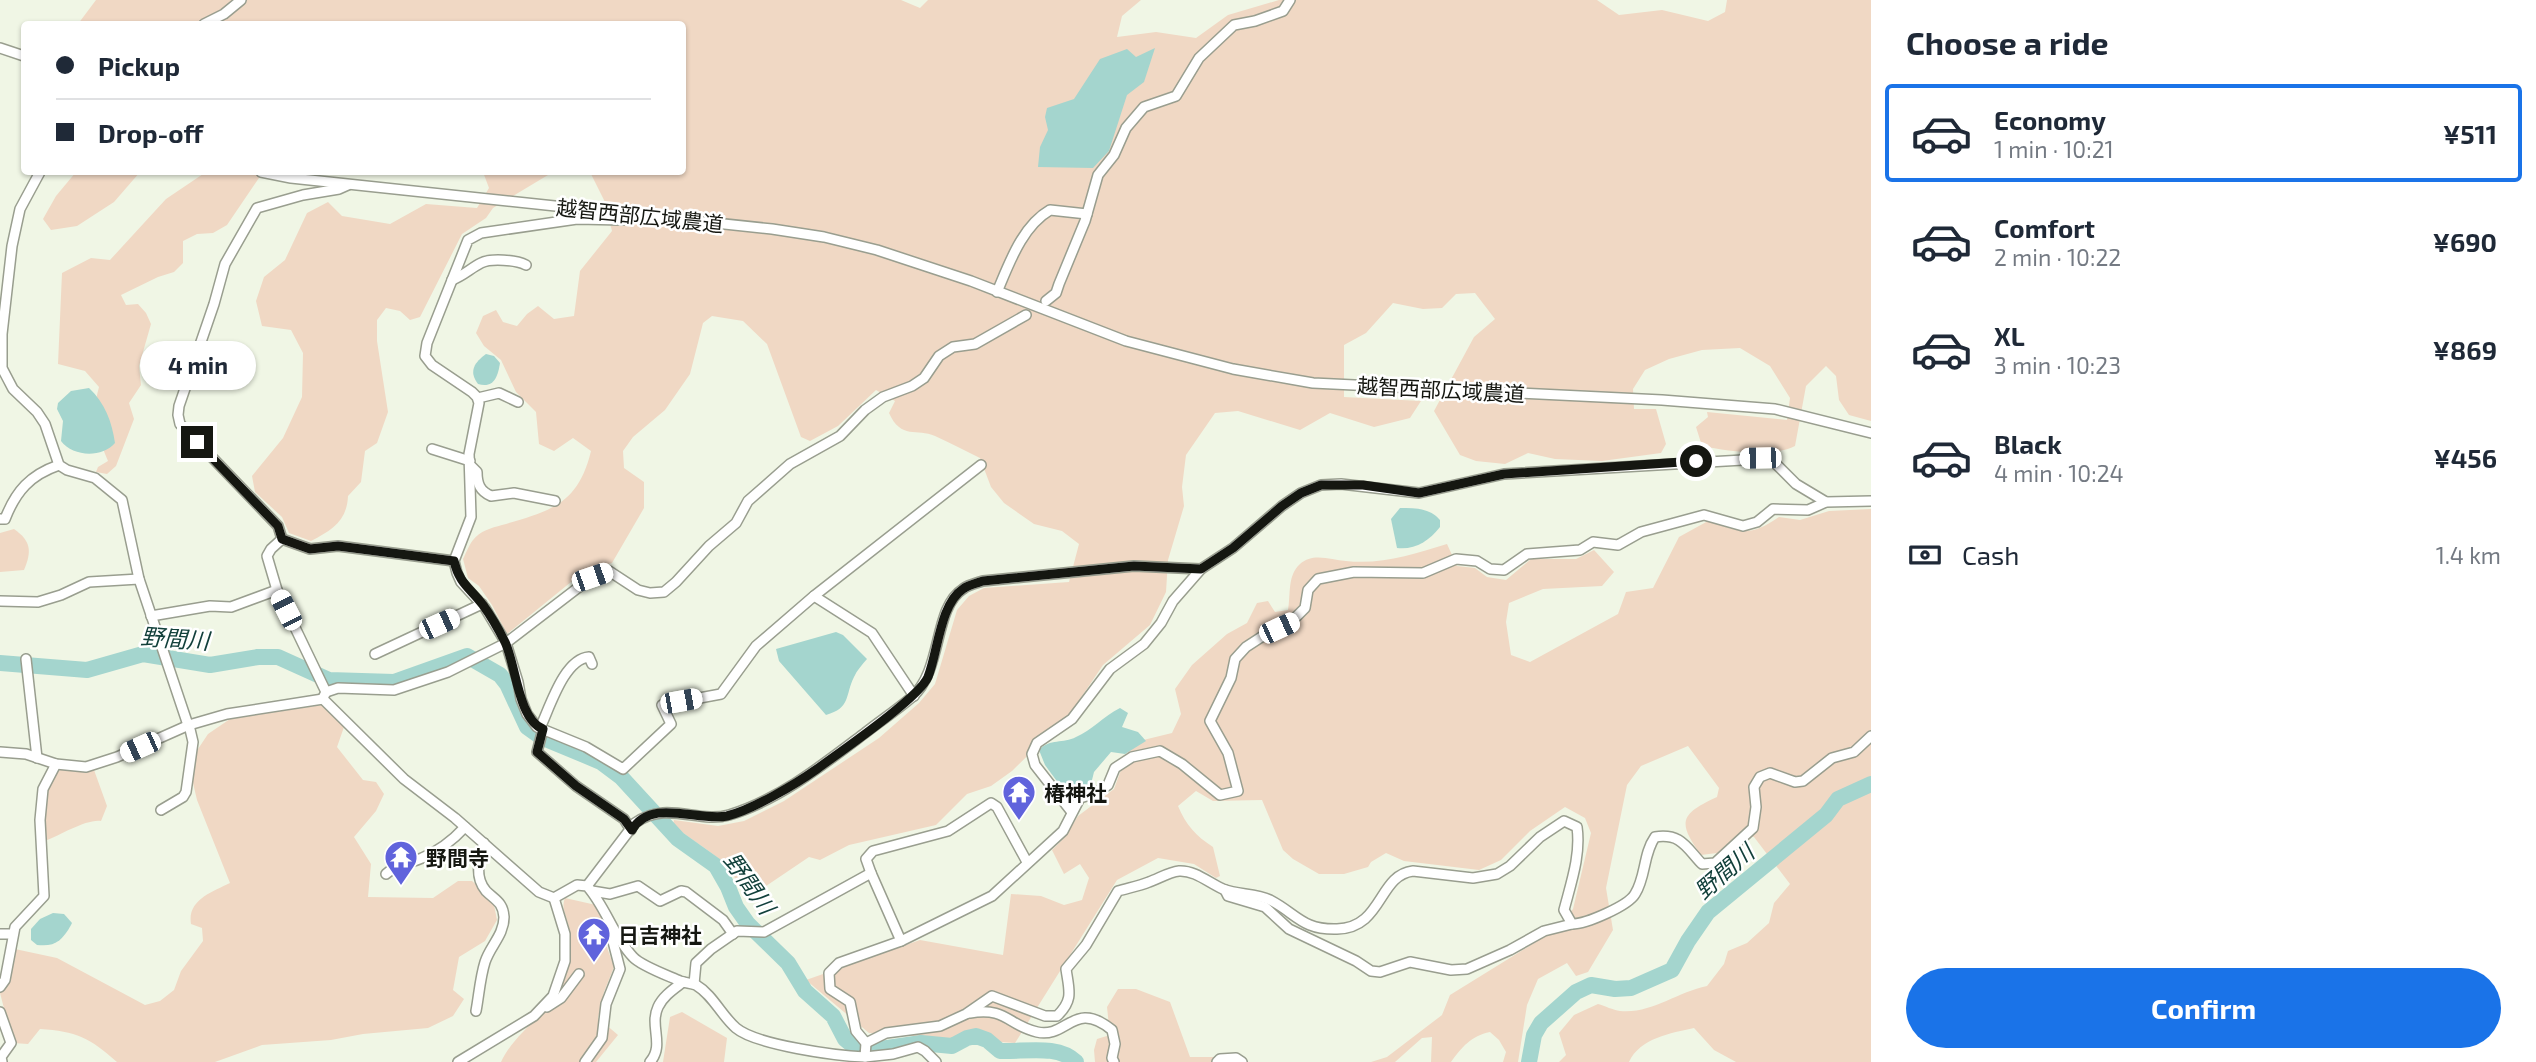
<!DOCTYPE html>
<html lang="en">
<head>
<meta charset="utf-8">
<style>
	:root { --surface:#fff; --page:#f6f6f7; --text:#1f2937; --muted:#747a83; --line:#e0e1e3; --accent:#1a73e8 }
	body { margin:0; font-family:"Exo 2","Noto Sans JP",sans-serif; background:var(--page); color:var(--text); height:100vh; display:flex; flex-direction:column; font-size:26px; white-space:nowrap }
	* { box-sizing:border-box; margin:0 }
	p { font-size:23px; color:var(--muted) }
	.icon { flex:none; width:38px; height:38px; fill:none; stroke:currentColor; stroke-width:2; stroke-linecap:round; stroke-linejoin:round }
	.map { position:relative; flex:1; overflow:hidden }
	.sheet { display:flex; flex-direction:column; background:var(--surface); width:665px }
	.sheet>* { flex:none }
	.guide { position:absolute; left:21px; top:21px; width:665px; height:154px; border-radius:7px; box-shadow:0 2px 5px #0004; display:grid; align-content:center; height:154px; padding:0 35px; background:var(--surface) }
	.end { position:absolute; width:32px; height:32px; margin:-16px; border:9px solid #151711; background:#fff; box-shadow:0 0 0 4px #fff }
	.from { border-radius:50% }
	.bubble { position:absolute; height:49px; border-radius:24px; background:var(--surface); box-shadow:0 2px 5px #0004; font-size:23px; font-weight:700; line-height:49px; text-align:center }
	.car { position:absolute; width:21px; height:42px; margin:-21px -10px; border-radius:9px; box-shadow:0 0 5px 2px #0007; background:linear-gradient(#fff 24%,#345 0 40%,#fff 0 76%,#345 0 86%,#fff 0) }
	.guide b { display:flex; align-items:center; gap:24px; height:66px; font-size:26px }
	.guide b+b { border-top:2px solid var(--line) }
	.guide i { width:18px; height:18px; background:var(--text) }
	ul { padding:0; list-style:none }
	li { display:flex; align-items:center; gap:21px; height:98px; margin:0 14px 10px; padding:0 21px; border:4px solid transparent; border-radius:7px }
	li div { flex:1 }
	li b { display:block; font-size:26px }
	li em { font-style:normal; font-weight:700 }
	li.active { border-color:var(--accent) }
	li>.icon { width:63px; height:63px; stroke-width:1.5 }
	h2 { padding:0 35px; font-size:32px; line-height:84px }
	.pay { display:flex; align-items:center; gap:18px; height:77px; padding:0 35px; font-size:26px }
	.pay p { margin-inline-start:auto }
	.button { display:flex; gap:14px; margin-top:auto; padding:14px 35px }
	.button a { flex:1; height:80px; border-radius:42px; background:var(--accent); color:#fff; font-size:28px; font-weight:700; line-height:80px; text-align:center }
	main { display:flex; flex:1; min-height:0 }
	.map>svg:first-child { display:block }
</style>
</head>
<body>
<main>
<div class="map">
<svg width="1871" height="1062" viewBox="0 0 1871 1062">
	<rect width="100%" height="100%" fill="#f0f6e5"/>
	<g fill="#f0d8c4">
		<path d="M96,0H901L920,8L928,0H1141L1122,16L1117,37L1156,32L1196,38L1228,15L1279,0H1597L1619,15L1662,10L1708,21L1725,12L1727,0H1871V421L1849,415L1839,400L1836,376L1826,366L1806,386L1795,446C1771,458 1728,451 1702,446L1696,427L1708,417L1707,412L1787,420L1790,398L1770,366L1740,348L1702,350L1669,359L1645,370L1633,389L1634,409H1656L1666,444L1661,453L1602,461L1555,459L1528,453L1505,464L1476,461L1460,455L1434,411L1474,337L1495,319L1475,293L1456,294L1442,308L1423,309L1393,303L1366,333L1344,345V397L1421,401L1410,418L1374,427L1330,413L1300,430L1238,411L1215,413L1186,455L1182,487L1184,506L1168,560L1166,592L1150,625L1103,665L1070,714L1012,771L991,786L967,794L936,825L849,845L820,860L809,857L750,897C738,885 730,868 718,858C703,846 687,837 673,825L674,820L718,826L744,821L784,801L879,738L919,703L935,684L957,610L969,596L984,588L1069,582L1079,544L1062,531L1034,524L1004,503L991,487L980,458C965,451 951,443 935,436C917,428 901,440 889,413L895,401L876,390L838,426L810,441L801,437L767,344L743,321L712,316L703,323L690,374L665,410L633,437L623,451L624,468L644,482V508L612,563L587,569L507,634L492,605L479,586L468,578L463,559C466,553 469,545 473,540C480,531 491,528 502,525C550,511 578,505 591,451L573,438L554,451L539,444L536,412L516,392L501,360L484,346L476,333L483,316L496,310L503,322L517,326L527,314L538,306L554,319L574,316L580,271L612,231L604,200L590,172H682V24H78Z"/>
		<path d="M76,172H140L114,202L77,226L51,230L43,219L56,196Z"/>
		<path d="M206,172H263L227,225L213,233L197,234L183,241V263L174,272L158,277L121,295L126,305L138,304L146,313L151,324L139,366L141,385L129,403L134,419L116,466L107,474L96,472L98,467L108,461C97,435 91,415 99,387L85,371L58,364L62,273L91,258L110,260L166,199Z"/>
		<path d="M483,172H553L493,208L486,218L462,234L420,317L410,320L400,311L386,308L377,320V341L388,412L377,443L365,451L361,482L348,496C347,521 332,530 311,541L289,533L282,517L255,492L252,476L283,438L302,397L303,353L291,330L262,326L256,301L264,277L285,260L307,213L328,202L342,216L390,224L426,204L477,208L489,188Z"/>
		<path d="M1871,509V1062H1736L1714,1050L1694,1028C1671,1033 1640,1038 1629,1062H1559L1566,1055L1559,1033L1574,1015L1598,1004C1605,1006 1613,1010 1620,1011C1652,1014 1677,992 1707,986L1724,964L1728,951L1747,943L1769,923L1774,903L1790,884L1754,837L1740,833L1717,853L1701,855C1677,822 1680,814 1717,797L1719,788L1688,746L1641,766L1627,785L1606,888L1613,930L1588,972L1576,976L1567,963L1538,979L1527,1005L1518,1062H1503L1506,1052L1499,1040L1490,1032C1471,1036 1462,1047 1451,1062H1431L1432,1037L1422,1038L1395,1062H1371L1387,1057L1442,1015L1450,995L1557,929L1573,909L1591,833L1585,818L1565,807L1530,831L1501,860L1479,870L1404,861L1386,853L1371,862L1368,867L1344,874H1319L1293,859L1283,850L1262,800L1213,801L1196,791L1178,806C1186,825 1196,836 1213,847L1220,876L1216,878L1194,864L1158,858L1117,880L1015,1043L869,1033L806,980L920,940L1003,955L1011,894L1041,896L1064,905L1082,900L1089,878L1080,864L1064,874L1052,850L1065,837L1078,816L1114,789L1131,743L1172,733L1181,714L1175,689L1192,665L1227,634L1247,623L1257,603L1268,601L1275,612L1288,610C1291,594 1287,576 1300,564C1313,552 1331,560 1346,561C1382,565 1413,554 1447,544L1457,566L1475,568L1487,577L1506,580L1531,559H1576L1594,550L1614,572L1602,586L1543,589L1509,603L1506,622L1511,655L1530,662L1618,614L1626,592L1653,588L1679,537L1708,521C1742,532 1748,538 1779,517L1800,520L1829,511Z"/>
		<path d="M14,529C31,541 32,551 24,570L0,572V533Z"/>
		<path d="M322,705L344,727L337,747L363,780L376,782L384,794L376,811L354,837L371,864L368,897L433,898L458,881H472L493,900L497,920L485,941L459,957L453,990L464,999L453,1016L428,1028L363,1034L331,1040L262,1045L215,1062H117C90,1038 76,1031 40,1029L28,1044L13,1043L0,993L9,983L15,949L57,958L145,1005L160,1001L174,990L181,971L203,941L202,928L191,924C187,900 212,892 230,883L197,800L190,770L198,749L208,734L230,719Z"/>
		<path d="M62,769L84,772L94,770L107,806L101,821C86,819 61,835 45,841C40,819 39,782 62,769Z"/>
		<path d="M565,898L596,905L602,916L603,936L614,967L604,992L598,1018L618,1035L596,1062H501C516,1030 552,1012 565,979C571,962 572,942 568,924C566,914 561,908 565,898Z"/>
		<path d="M1118,989H1136L1170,1002L1190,1057H1216L1211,1062H1095L1094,1050L1097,1039L1110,1035L1107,1007Z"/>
		<path d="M682,1012L727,1038L724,1062H663L670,1017Z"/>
	</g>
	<g fill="#a4d5ce">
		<path d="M1155,48L1144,82L1127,95L1109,151L1093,168L1038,167L1040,147L1048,130L1045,117L1047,108L1074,99L1100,59L1127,49L1136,57Z"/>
		<path d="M486,354L494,356L500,363C498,376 494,389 478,384C468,371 475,362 486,354Z"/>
		<path d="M89,388C105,403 112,422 115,443C102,458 73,457 61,441L63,421L57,409L58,403L71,391Z"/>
		<path d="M1400,508C1415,508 1430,508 1440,520V527C1429,541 1415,550 1397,548L1391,519Z"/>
		<path d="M836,632L843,635L867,659C862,665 857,670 854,677C845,695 851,708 826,715L779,661L776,649Z"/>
		<path d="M1120,708L1128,713L1122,727L1138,732L1146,741L1125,754L1111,752L1094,772L1091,784L1080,787L1070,799L1045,765L1039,750C1050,738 1063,744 1076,737C1091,731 1104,716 1120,708Z"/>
		<path d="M53,913L64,914L72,923L71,925C62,941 55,947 37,945L31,940V929L40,919Z"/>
	</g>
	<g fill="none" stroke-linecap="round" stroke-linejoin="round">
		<g stroke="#a4d5ce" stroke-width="16">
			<path d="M0,663L87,670L143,654L210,665L258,657H278L329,680L394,682L467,656L500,675L507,684L527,727L541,737L601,762L621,777L678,839L716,866L728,887L736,907L748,924L788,963L805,991L833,1016L845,1039L856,1048L874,1050L921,1043L952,1046L967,1038L976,1036L987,1040L1000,1051C1025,1052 1058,1044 1076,1062"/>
			<path d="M1529,1062L1534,1035L1541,1023L1576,992L1591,985L1615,989L1631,988L1672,970L1688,941L1708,912L1826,815L1838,799L1871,784"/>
		</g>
		<defs>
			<g id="minor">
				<path d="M204,24L224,14L241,0"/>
				<path d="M0,48L24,56"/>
				<path d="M40,172L20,209L12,246L2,334V368L13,389L37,412L45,424L59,465L67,470L95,478L122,500L139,579L188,725"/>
				<path d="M261,172L291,178L772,229L824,237L877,250L971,281L1126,341L1233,369L1313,383L1662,400L1775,409L1871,433"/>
				<path d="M627,213L623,220L577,219L481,233L468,240L427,343L425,356L432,365L472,392L477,397L479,403L469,454L471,517L454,561L457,573L461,582L485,608L506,643L518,682L521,699L527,714L537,727L586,747L623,769L671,724L662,705L721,694L756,646L814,596L981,465"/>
				<path d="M452,280C463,276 471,268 481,263C491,258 516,260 526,265"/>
				<path d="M997,292C1009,264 1022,226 1050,210L1087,214"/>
				<path d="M1046,301L1056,293L1059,284L1085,221L1098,175L1114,155L1126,128L1144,107L1176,96L1199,58L1234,25L1255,21L1283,11L1290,0"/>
				<path d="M478,398L499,393L518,402"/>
				<path d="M432,449L470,461"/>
				<path d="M471,466L477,472C477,484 480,491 491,496L514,493L555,501"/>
				<path d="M0,519H5C16,491 30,475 59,465"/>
				<path d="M282,539L278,526L180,424L178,415L179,406L214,304L225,264L257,208L303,195L339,189L348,185"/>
				<path d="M282,539L271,549L267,556L277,590L326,692L323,698"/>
				<path d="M282,539L310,549L338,546L454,561"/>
				<path d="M814,596L872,633L914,696"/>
				<path d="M0,601L38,602L61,595L89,582L139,579"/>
				<path d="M151,616L210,606L231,607L277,590"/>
				<path d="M375,654L482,604"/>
				<path d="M26,659L37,758"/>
				<path d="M326,692L338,688L394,690L448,672L506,643L592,577L609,571L638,590L650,593L664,592L676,582L709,546L736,523L748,501L790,464L840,436L865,410L883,397L912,386L924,378L939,356L953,347L975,344L1026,315"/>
				<path d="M323,699L404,779L455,818L539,892L554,898L577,885L587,886C606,907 613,936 633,957C641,966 669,976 680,981C685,983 691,983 696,985C713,995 721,1015 736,1028C756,1045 837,1056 865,1057L866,1043L856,1031L850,1002L830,989L829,973L839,963L901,941L992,896L1063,831L1080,798L1096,793L1108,785L1115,768L1132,757L1160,751L1182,764L1220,795L1238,791L1228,753L1210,721L1231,678L1235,659L1246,647L1266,634L1292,621L1305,608L1308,590L1318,579L1354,572L1423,573L1456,559L1477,561L1490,569L1504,570L1527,554L1580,550L1593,542L1618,545L1641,532L1704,515L1743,526L1757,522L1773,509L1808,510L1826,502L1871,501"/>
				<path d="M540,728C550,707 564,659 589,657L592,664"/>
				<path d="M543,729L537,752L576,786L624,819L631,830"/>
				<path d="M0,752L26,754L56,764L86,767L117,757L189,725L227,714L323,699"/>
				<path d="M161,810L183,797L186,792L193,742L189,725"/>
				<path d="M1071,811L1035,765L1032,754L1037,743L1072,719L1110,669L1144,644L1161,623L1173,601L1201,569L1233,548L1282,506L1301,493L1321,485L1341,484L1419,493L1504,474L1760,459L1773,461L1796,484L1826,502"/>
				<path d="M871,873L866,859L873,851L948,831L991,803L997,807L1027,862"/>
				<path d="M386,874C399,862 407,865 422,858C439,851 453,840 465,827"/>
				<path d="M587,886L635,823C667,800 698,824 729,815C779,800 824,764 865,733C880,721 897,710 912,697C943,670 933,608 963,589C968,585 977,583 983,581L1134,566L1201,569"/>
				<path d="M1225,890L1228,896L1265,907L1289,929L1356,961L1371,971L1380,972L1410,962L1451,970L1467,969L1510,950L1544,931L1572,924"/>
				<path d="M592,891L610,894L638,886L660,901L681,891L686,892L723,920L733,934"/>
				<path d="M0,934H13"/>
				<path d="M694,984L696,963L711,949L737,931L764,932L871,873L901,941"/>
				<path d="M0,987L5,980L15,927L44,896L40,820L43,789L56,764"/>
				<path d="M547,1007L561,998L579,974"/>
				<path d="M476,1011C479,995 480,978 485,962C490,946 504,935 504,917C503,902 495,900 486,891C474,877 479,859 484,843"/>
				<path d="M0,1012L11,1043L1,1057L2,1062"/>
				<path d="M970,1013C1007,1007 1007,1025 1037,1032C1067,1039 1074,999 1112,1030L1115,1044L1112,1058L1114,1062"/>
				<path d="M866,1043L886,1033L940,1026L966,1014L992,996L1045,1016H1057C1074,1000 1069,990 1066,969L1086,945L1118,891C1128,888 1139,886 1149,882C1158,879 1169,872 1179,871C1195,870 1209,883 1223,889C1238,895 1255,893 1270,900C1297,914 1302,930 1337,929C1383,928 1378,875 1413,871L1473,878L1497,874L1510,866L1540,837L1564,821L1577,827C1581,855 1571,883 1564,910L1572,924C1586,924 1628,906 1635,894C1646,877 1643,854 1655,837C1681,833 1686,847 1702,864L1715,863L1753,828L1756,807L1754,787L1760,777L1770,773L1795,782L1803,781L1832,758L1854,752L1871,736"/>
				<path d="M865,1057L893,1054L918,1047L925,1051L936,1062"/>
				<path d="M458,1062L534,1016L553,996L565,961V934L554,898"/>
				<path d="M585,1062L602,1038L606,1004L620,969L609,926"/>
				<path d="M650,1062C665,1045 649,1026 658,1007C663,996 674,989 683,982"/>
				<path d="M1217,1062L1220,1059L1236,1058L1242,1062"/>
			</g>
		</defs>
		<use href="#minor" stroke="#999e8f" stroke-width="12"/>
		<use href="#minor" stroke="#fff" stroke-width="9"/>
	</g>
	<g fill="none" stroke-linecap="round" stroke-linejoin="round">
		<path stroke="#151711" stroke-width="9" d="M197,442L278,526L282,539L310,549L338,546L454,561C459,583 470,588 483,605C491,616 499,630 505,642C516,665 518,719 543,729L537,752L576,786L624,819L632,830C651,797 698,822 727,816C752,810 796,784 817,769C840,752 919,698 928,677C938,652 940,604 963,589C968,585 977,583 983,581L1134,566L1201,569L1233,548L1282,506L1301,493L1321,485H1363L1419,493L1504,474L1696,461"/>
	</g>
	<defs>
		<symbol id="temple-pin" viewBox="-11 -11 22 30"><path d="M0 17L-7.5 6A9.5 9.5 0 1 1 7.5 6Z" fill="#6063dc" stroke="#fff"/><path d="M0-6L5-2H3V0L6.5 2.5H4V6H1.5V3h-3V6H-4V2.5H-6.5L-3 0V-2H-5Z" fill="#fff"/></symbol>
	</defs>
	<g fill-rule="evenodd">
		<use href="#temple-pin" x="1000" y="773" width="38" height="52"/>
		<use href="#temple-pin" x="382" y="838" width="38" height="52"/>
		<use href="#temple-pin" x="575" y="915" width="38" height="52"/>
	</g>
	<g text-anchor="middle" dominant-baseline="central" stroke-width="5" stroke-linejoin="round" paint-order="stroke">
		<g font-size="21" fill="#151711" stroke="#fff">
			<text transform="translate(640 215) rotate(6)">越智西部広域農道</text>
			<text transform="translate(1441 389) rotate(3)">越智西部広域農道</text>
		</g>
		<g font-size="21" font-weight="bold" fill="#151711" stroke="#fff" text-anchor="start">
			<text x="1044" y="792">椿神社</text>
			<text x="426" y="857">野間寺</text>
			<text x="618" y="934">日吉神社</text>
		</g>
		<g font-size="23" font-style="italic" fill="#12403b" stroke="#fff">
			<text transform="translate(175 638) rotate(4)">野間川</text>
			<text transform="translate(1724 871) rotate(-41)">野間川</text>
			<text transform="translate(750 883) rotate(55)">野間川</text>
		</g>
	</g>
</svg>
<i class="end from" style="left:1696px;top:461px"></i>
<i class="end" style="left:197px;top:442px"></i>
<div class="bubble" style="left:140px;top:341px;width:116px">4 min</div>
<i class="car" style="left:1760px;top:458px;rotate:269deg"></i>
<i class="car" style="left:592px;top:577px;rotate:71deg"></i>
<i class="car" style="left:286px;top:610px;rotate:333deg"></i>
<i class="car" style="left:439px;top:624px;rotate:66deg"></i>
<i class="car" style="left:1279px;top:628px;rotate:65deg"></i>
<i class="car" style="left:681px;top:701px;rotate:80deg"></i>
<i class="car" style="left:140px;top:747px;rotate:246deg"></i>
<div class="guide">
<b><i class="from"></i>Pickup</b>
<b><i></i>Drop-off</b>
</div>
</div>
<section class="sheet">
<h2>Choose a ride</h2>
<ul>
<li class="active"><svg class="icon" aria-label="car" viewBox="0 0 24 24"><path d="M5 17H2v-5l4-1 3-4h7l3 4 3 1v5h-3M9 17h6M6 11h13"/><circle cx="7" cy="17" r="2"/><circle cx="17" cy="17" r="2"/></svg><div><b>Economy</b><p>1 min · 10:21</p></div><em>¥511</em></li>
<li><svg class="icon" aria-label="car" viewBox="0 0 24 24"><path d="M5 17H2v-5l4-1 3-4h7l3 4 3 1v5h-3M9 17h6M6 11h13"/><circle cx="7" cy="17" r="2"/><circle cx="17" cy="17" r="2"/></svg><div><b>Comfort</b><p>2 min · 10:22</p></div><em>¥690</em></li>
<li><svg class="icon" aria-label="car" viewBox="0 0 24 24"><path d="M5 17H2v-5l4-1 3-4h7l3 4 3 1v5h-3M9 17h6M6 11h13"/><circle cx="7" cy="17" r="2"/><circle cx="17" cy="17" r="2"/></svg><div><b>XL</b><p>3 min · 10:23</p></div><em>¥869</em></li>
<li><svg class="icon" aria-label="car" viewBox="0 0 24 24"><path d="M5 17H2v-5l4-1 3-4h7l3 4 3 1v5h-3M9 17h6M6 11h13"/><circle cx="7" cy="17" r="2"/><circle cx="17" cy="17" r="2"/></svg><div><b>Black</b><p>4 min · 10:24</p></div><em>¥456</em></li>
</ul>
<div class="pay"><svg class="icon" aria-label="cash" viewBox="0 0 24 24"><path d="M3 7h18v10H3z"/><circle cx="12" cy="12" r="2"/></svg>Cash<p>1.4 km</p></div>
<div class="button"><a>Confirm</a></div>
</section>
</main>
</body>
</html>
